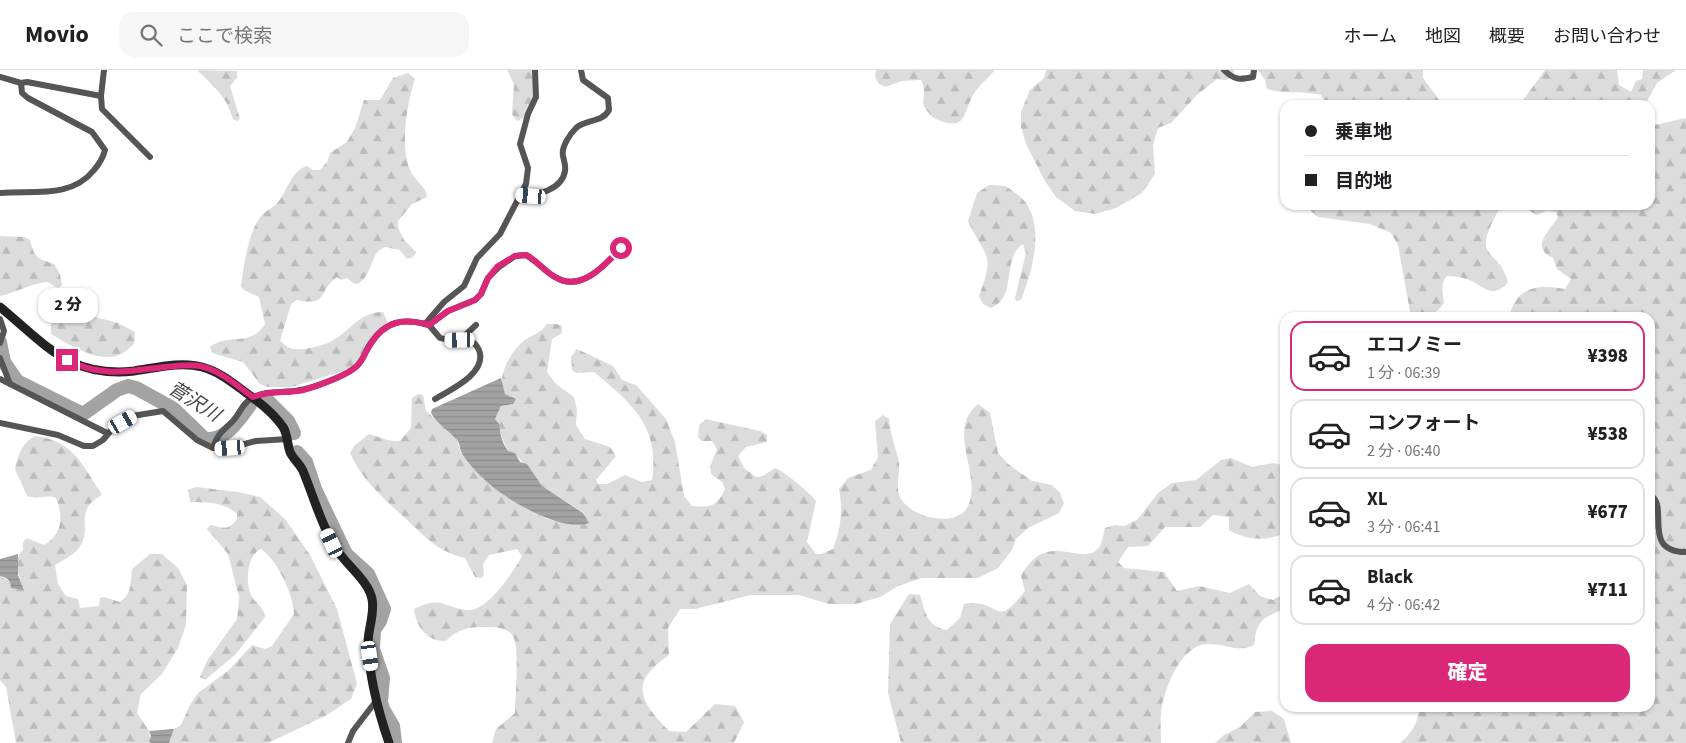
<!DOCTYPE html>
<html lang="ja">
<head>
<meta charset="utf-8">
<style>
	:root { --surface:#fff; --page:#f6f6f6; --text:#202124; --muted:#757577; --line:#e0e0e0; --accent:#db2777 }
	body { margin:0; font-family:"Source Sans 3","Noto Sans JP",sans-serif; background:var(--page); color:var(--text); height:100vh; display:flex; flex-direction:column; font-size:19px; white-space:nowrap }
	* { box-sizing:border-box; margin:0 }
	p { font-size:16px; color:var(--muted) }
	.icon { flex:none; width:28px; height:28px; fill:none; stroke:currentColor; stroke-width:2; stroke-linecap:round; stroke-linejoin:round }
	.map { position:relative; flex:1; overflow:hidden }
	.side { position:absolute; left:1280px; top:242px; width:375px; height:400px; display:flex; flex-direction:column; background:var(--surface); border-radius:15px; box-shadow:0 1px 4px #0004 }
	.side>* { flex:none }
	.guide { position:absolute; left:1280px; top:30px; width:375px; height:110px; border-radius:15px; box-shadow:0 1px 4px #0004; display:grid; align-content:center; height:110px; padding:0 25px; background:var(--surface) }
	.end { position:absolute; width:22px; height:22px; margin:-11px; border:6px solid #db2777; background:#fff; box-shadow:0 0 0 2px #fff }
	.from { border-radius:50% }
	.bubble { position:absolute; height:35px; border-radius:15px; background:var(--surface); box-shadow:0 1px 4px #0004; font-size:16px; font-weight:800; line-height:35px; text-align:center }
	.car { position:absolute; width:15px; height:30px; margin:-15px -8px; border-radius:6px; box-shadow:0 0 4px 1px #0007; background:linear-gradient(#fff 24%,#345 0 40%,#fff 0 76%,#345 0 86%,#fff 0) }
	.guide b { display:flex; align-items:center; gap:18px; height:48px; font-size:19px }
	.guide b+b { border-top:1px solid var(--line) }
	.guide i { width:12px; height:12px; background:var(--text) }
	ul { padding:9px 0 0; list-style:none }
	li { display:flex; align-items:center; gap:15px; height:70px; margin:0 10px 8px; padding:0 15px; border:2px solid var(--line); border-radius:15px }
	li div { flex:1 }
	li b { display:block; font-size:19px }
	li em { font-style:normal; font-weight:800 }
	li.selected { border-color:var(--accent) }
	li>.icon { width:45px; height:45px; stroke-width:1.5 }
	.action { display:flex; gap:10px; margin-top:auto; padding:10px 25px }
	.action a { flex:1; height:58px; border-radius:15px; background:var(--accent); color:#fff; font-size:20px; font-weight:800; line-height:58px; text-align:center }
	header { display:flex; align-items:center; gap:30px; box-sizing:border-box; height:70px; padding:0 25px; background:var(--surface); border-bottom:1px solid var(--line) }
	header strong { font-size:24px }
	nav { display:flex; gap:28px; margin-inline-start:auto; font-size:18px }
	.search { width:350px; height:45px; background:var(--page); display:flex; align-items:center; gap:12px; box-sizing:border-box; padding:0 18px; border-radius:15px; color:var(--muted); font-size:19px }
	.map>svg:first-child { display:block }
</style>
</head>
<body>
<header>
<strong>Movio</strong>
<div class="search"><svg class="icon" aria-label="search" viewBox="0 0 24 24"><circle cx="10" cy="10" r="6"/><path d="M15 15l6 6"/></svg>ここで検索</div>
<nav><a>ホーム</a><a>地図</a><a>概要</a><a>お問い合わせ</a></nav>
</header>
<div class="map">
<svg width="1686" height="673" viewBox="0 0 1686 673">
	<defs>
		<pattern id="forest-firs" width="22" height="20" patternUnits="userSpaceOnUse" patternTransform="scale(1.25)"><rect width="22" height="20" fill="#dcdcdc"/><path d="M5 1l3.5 6h-7zM16 11l3.5 6h-7z" fill="#bbb"/></pattern>
		<pattern id="water-rules" width="6" height="5" patternUnits="userSpaceOnUse" patternTransform="scale(1.25)"><rect width="6" height="5" fill="#a3a3a3"/><path d="M0 2.5h6" fill="none" stroke="#8b8b8b"/></pattern>
	</defs>
	<rect width="100%" height="100%" fill="#fff"/>
	<g fill="url(#forest-firs)">
		<path d="M197,0L237,1V8L230,16L240,49L237,51L233,49C226,25 214,17 197,0Z"/>
		<path d="M507,0H535C541,19 540,43 517,51L512,44L514,14Z"/>
		<path d="M876,0H995C988,8 977,17 972,27C963,44 966,61 938,50C933,48 926,41 924,36C922,27 927,24 921,10L902,11L885,17L879,14L875,7Z"/>
		<path d="M1046,0H1234V6L1226,10L1217,9L1197,25L1171,53L1158,58L1153,75L1155,104L1142,123L1116,138L1095,144L1075,141L1056,127L1045,111L1026,74L1021,57V42L1030,20L1044,8Z"/>
		<path d="M1258,0H1423V8L1443,35H1326L1321,25C1304,20 1284,25 1267,19L1265,10Z"/>
		<path d="M1545,0H1617L1619,15L1631,22L1636,11L1642,9L1643,0H1676L1657,13L1645,35H1517L1523,30Z"/>
		<path d="M408,3L415,9C407,33 399,78 411,102C415,111 427,117 427,127L412,134L398,151V158L404,170L416,182L413,187L407,189L400,180L385,177C369,183 375,202 358,214L353,213L347,208L341,210L337,207C316,223 330,236 297,230L291,234L280,271C283,273 287,277 290,278C300,282 323,276 332,271C352,260 357,243 383,242L387,251L386,257L360,290L349,299L292,317H267L260,314L243,292L212,283L210,277C228,262 250,278 265,254L259,227L244,220L241,216C244,196 248,158 264,143C269,139 275,136 279,131C288,119 291,101 307,96L313,100H320L327,92L330,83L347,72L355,58L364,30H380L393,8Z"/>
		<path d="M1686,48V673H1400C1412,663 1418,653 1419,638H1650V248L1509,247C1517,216 1538,214 1565,219L1571,209L1557,199L1553,188C1529,177 1550,161 1558,147L1556,142L1546,141L1537,145C1521,136 1514,135 1498,141C1470,193 1498,175 1508,212C1491,231 1484,215 1467,209C1461,207 1453,206 1447,206C1440,213 1443,223 1444,233C1434,247 1428,247 1411,247L1398,175L1391,163L1370,154L1318,147L1311,141L1310,135H1650V56Z"/>
		<path d="M989,115C993,115 1000,115 1004,116C1009,117 1013,122 1017,124C1048,147 1033,200 1021,230L1016,231L1015,228L1026,183L1023,174C1001,188 1018,227 991,238L983,234L979,226C996,181 985,188 968,151L977,123Z"/>
		<path d="M0,166L24,167L30,170C35,189 37,188 54,194L60,204L62,215L58,218C55,217 50,213 47,212C39,211 11,224 0,226Z"/>
		<path d="M72,241L118,253L135,262L134,274C130,277 126,282 121,284C101,295 68,274 51,264V254L59,245Z"/>
		<path d="M547,254H557L562,256V263L552,269L547,302L556,314L574,327L577,340L576,355L585,369L610,377L616,386L596,410L598,414H607L625,405L642,412L652,410C660,355 631,333 594,302L576,303L572,300L571,287L577,279L613,296L622,310L636,315L666,349L675,372L684,426L692,436C711,438 717,436 725,419L722,412L711,404L710,397L717,379L712,371H702L698,367L699,355L706,349L760,361L767,365V372L746,377L738,386L744,398L756,407L763,406L775,398C784,401 809,422 816,431L807,472L816,484H821L833,479C841,458 843,441 839,419L848,408L871,400L878,387L875,351L883,345L889,349C890,364 896,378 899,393C900,402 897,411 898,420C900,446 957,461 968,436C983,404 945,362 978,334L990,343L998,383L1008,394L1032,411L1052,415L1060,423L1064,433L1059,443L1028,458L1016,469L1012,480L998,498L978,508H922L898,516L880,527L856,534H829L799,525H751L695,539H680L668,558L669,585C629,612 639,631 669,661L686,662L715,634L735,636L744,652L734,673H492L496,659L515,643C515,627 520,577 513,566C507,557 494,557 485,557C468,557 458,559 446,571C427,572 416,556 414,539C442,526 440,536 466,540C486,544 514,501 522,486L517,479L489,485L483,494L484,504L482,508L475,507L465,488C438,482 424,466 405,448C384,429 362,410 350,383L354,376L369,364C380,367 388,372 400,371L411,358L412,328L418,324L423,325L426,341L456,368L461,383L483,408L504,425L547,449L577,455L584,443L542,416L518,387L508,381L499,361L500,355L495,349L501,336L513,334L512,327L505,324C495,307 511,281 525,270C534,264 541,263 547,254Z"/>
		<path d="M36,366C74,371 83,396 102,425C71,442 95,458 78,479C72,486 62,491 55,495L58,514L66,526L78,529L80,538L99,536L100,528L104,527L120,532C133,523 130,513 132,499L150,484H162L178,498L187,515L186,555L178,578L162,604L141,624L137,643L149,661L151,673H16L6,617L0,610V506L24,519C19,507 12,489 23,480V472L27,468L44,475C62,465 64,447 56,428C46,424 38,430 27,426L15,399C18,385 22,372 36,366Z"/>
		<path d="M1231,388L1252,397L1274,393L1285,396L1284,463C1268,472 1245,470 1229,460V447L1213,445L1200,457H1165L1148,476L1128,477L1118,492L1124,498L1164,502L1177,521L1199,516L1230,523L1249,514L1260,526L1273,530L1282,525L1285,517V538C1263,549 1257,548 1254,575C1241,583 1225,574 1209,574C1181,573 1164,619 1161,642C1160,652 1161,663 1161,673H901L888,623L890,554L909,524L920,525C925,542 927,557 947,560L960,548L964,534C1003,528 993,562 1025,521L1021,506C1048,456 1083,501 1100,476C1103,471 1103,463 1105,458L1115,455L1124,456L1137,450L1158,423L1172,413L1196,410L1221,390Z"/>
		<path d="M196,417L238,422L260,427L285,449L310,485L337,539L357,614L351,629L327,645L268,673H169L174,659L181,655L190,635L198,623L229,600L252,575L265,579L272,576L294,544C293,524 278,491 261,479C246,486 245,514 252,527C257,535 264,537 265,547L235,585L205,610L200,607L207,591L237,549L238,540L239,527L228,484L207,459L210,455C223,457 228,462 237,449V444C224,432 207,432 190,432L188,420Z"/>
		<path d="M1272,641L1284,649L1291,673H1215L1224,665L1240,657L1255,642Z"/>
	</g>
	<g fill="url(#water-rules)">
		<path d="M501,308L505,324L516,329L513,334L501,336L495,349L500,355C499,364 503,374 508,381L515,383L520,392L527,394L542,416L583,443L589,453C561,463 502,428 483,408C478,404 462,386 461,381C459,376 460,372 455,368C447,359 437,354 431,343L432,339Z"/>
		<path d="M18,484V505L24,520L11,518C11,510 7,508 0,506V489Z"/>
		<path d="M174,659L169,673H151L149,671L151,666L149,661Z"/>
	</g>
	<g fill="none" stroke-linecap="round" stroke-linejoin="round">
		<g stroke="#a3a3a3" stroke-width="14">
			<path d="M0,272L4,292L17,311L83,344L117,320L128,316L136,318L174,339L204,368C224,374 240,349 250,335"/>
			<path d="M265,328L288,351L294,363"/>
			<path d="M297,382L306,392L315,419L346,484L368,504L384,539L380,551L374,560L373,579L383,608L381,632L383,639L393,656L395,673"/>
		</g>
		<g stroke="#555" stroke-width="6">
			<path d="M104,0L101,26L102,39L150,87"/>
			<path d="M1224,0C1234,10 1239,10 1253,7L1254,0"/>
			<path d="M0,7L21,13L27,12L101,26"/>
			<path d="M0,123C33,120 71,129 94,100C100,93 103,88 105,80L92,62L28,28L22,23L21,13"/>
			<path d="M521,125C536,126 562,120 565,101C566,96 564,91 563,86C561,77 570,64 576,58C586,49 602,53 609,40L608,28L583,10L581,0"/>
			<path d="M0,249L4,261L0,273"/>
			<path d="M425,254L444,232L464,216L477,188L500,164L526,114L528,98L520,74L528,44L536,27L535,0"/>
			<path d="M429,255L448,241L475,230L481,224L488,208L499,197L515,186L526,185C537,191 544,201 555,207C581,223 605,195 621,178"/>
			<path d="M460,270L476,255"/>
			<path d="M0,288L10,314"/>
			<path d="M0,309L107,363"/>
			<path d="M0,353L58,365L84,376H93L103,370L114,357L132,346L163,341L197,370L213,378H230L256,371L288,369"/>
			<path d="M213,378C218,363 222,362 233,351C240,344 242,333 252,328C268,319 283,324 300,320C313,318 343,307 353,299C363,293 364,283 370,274C386,250 404,248 429,255L440,268C450,271 461,268 471,271C475,273 477,276 479,280C488,303 450,320 435,329"/>
			<path d="M1650,427H1653C1667,441 1643,482 1686,482"/>
			<path d="M348,673L353,661L376,631"/>
		</g>
		<path stroke="#222" stroke-width="9" d="M0,237C46,275 70,308 134,301C155,298 181,291 202,297C217,301 229,310 241,319C256,330 272,341 283,357C288,365 287,374 290,382C293,389 300,394 303,401C313,425 320,451 333,474C343,493 368,509 372,529C375,544 368,558 368,573C369,607 378,641 389,673"/>
	</g>
	<g fill="none" stroke-linecap="round" stroke-linejoin="round">
		<path stroke="#db2777" stroke-width="6" d="M67,290C102,308 128,301 165,297C176,296 188,294 200,296C220,300 237,316 253,327C269,321 282,323 298,321C311,319 341,307 352,300C362,294 364,284 370,275C385,250 404,248 429,255L448,241L475,230L481,224L488,208L498,196L515,186L526,185C538,191 544,201 555,207C581,223 605,195 621,178"/>
	</g>
	<g text-anchor="middle" dominant-baseline="central" stroke-width="5" stroke-linejoin="round" paint-order="stroke">
		<g font-size="19" font-style="italic" fill="#444" stroke="#fff">
			<text transform="translate(194 332) rotate(32)">菅沢川</text>
		</g>
	</g>
</svg>
<i class="end from" style="left:621px;top:178px"></i>
<i class="end" style="left:67px;top:290px"></i>
<div class="bubble" style="left:38px;top:218px;width:60px">2 分</div>
<i class="car" style="left:531px;top:126px;rotate:274deg"></i>
<i class="car" style="left:460px;top:270px;rotate:269deg"></i>
<i class="car" style="left:123px;top:352px;rotate:60deg"></i>
<i class="car" style="left:230px;top:378px;rotate:266deg"></i>
<i class="car" style="left:332px;top:473px;rotate:335deg"></i>
<i class="car" style="left:370px;top:586px;rotate:172deg"></i>
<div class="guide">
<b><i class="from"></i>乗車地</b>
<b><i></i>目的地</b>
</div>
<section class="side">
<ul>
<li class="selected"><svg class="icon" aria-label="car" viewBox="0 0 24 24"><path d="M5 17H2v-5l4-1 3-4h7l3 4 3 1v5h-3M9 17h6M6 11h13"/><circle cx="7" cy="17" r="2"/><circle cx="17" cy="17" r="2"/></svg><div><b>エコノミー</b><p>1 分 · 06:39</p></div><em>¥398</em></li>
<li><svg class="icon" aria-label="car" viewBox="0 0 24 24"><path d="M5 17H2v-5l4-1 3-4h7l3 4 3 1v5h-3M9 17h6M6 11h13"/><circle cx="7" cy="17" r="2"/><circle cx="17" cy="17" r="2"/></svg><div><b>コンフォート</b><p>2 分 · 06:40</p></div><em>¥538</em></li>
<li><svg class="icon" aria-label="car" viewBox="0 0 24 24"><path d="M5 17H2v-5l4-1 3-4h7l3 4 3 1v5h-3M9 17h6M6 11h13"/><circle cx="7" cy="17" r="2"/><circle cx="17" cy="17" r="2"/></svg><div><b>XL</b><p>3 分 · 06:41</p></div><em>¥677</em></li>
<li><svg class="icon" aria-label="car" viewBox="0 0 24 24"><path d="M5 17H2v-5l4-1 3-4h7l3 4 3 1v5h-3M9 17h6M6 11h13"/><circle cx="7" cy="17" r="2"/><circle cx="17" cy="17" r="2"/></svg><div><b>Black</b><p>4 分 · 06:42</p></div><em>¥711</em></li>
</ul>
<div class="action"><a>確定</a></div>
</section>
</div>
</body>
</html>
